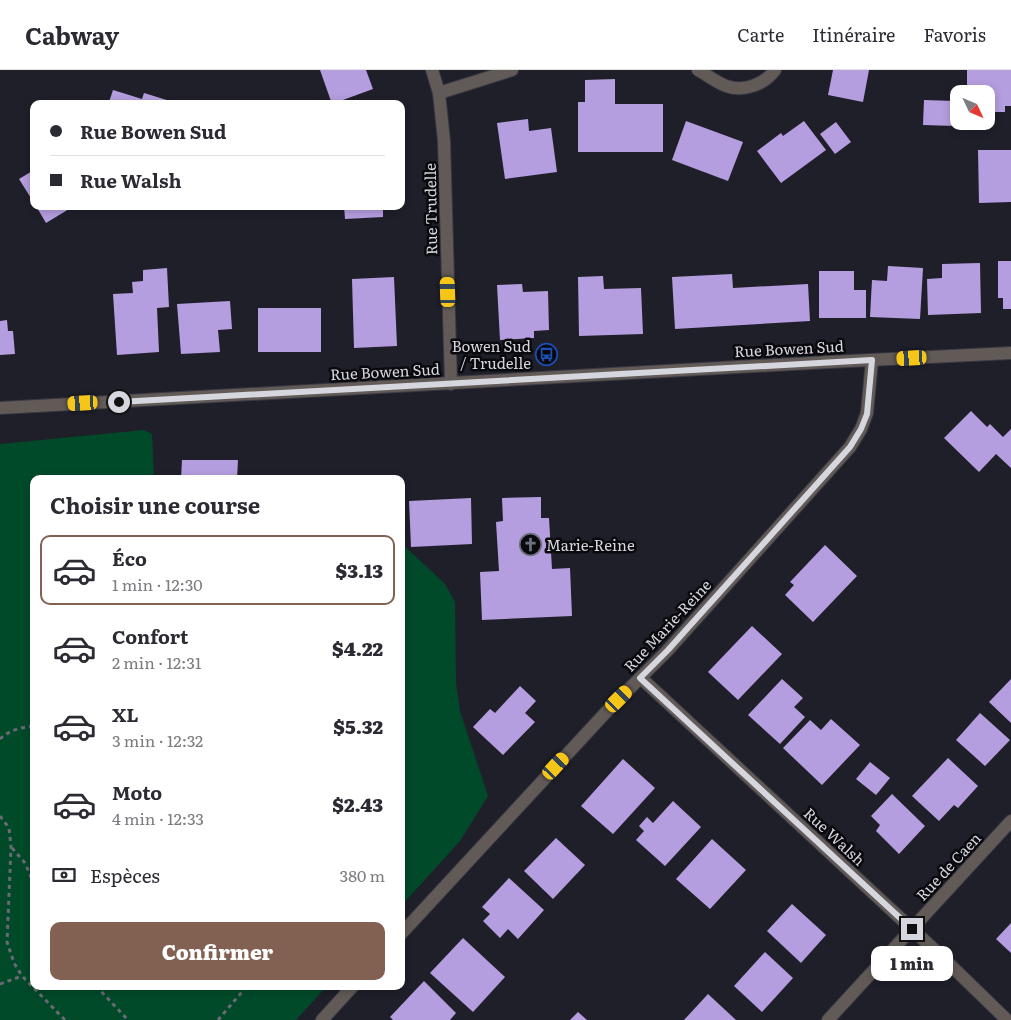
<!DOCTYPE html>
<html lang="fr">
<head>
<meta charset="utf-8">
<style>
	:root { --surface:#fff; --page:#f7f7f7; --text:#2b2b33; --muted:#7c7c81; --line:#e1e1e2; --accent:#836152 }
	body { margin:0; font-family:Literata,serif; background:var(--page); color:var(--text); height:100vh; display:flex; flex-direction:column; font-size:19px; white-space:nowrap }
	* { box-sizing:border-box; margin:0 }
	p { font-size:16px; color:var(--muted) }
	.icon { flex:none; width:28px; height:28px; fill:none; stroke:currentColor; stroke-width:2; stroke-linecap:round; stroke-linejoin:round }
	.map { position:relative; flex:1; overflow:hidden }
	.panel { position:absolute; left:30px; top:405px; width:375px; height:515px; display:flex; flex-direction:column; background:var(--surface); border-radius:10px; box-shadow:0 2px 8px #0003 }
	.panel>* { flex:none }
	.banner { position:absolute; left:30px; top:30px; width:375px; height:110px; border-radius:10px; box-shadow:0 2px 8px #0003; display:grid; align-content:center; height:110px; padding:0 20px; background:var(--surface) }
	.needle { width:32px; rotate:134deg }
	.buttons { position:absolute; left:950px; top:15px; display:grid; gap:10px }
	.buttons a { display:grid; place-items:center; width:45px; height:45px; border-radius:10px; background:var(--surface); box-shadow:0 2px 8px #0003; font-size:25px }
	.end { position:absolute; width:22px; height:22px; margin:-11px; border:6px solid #d6d6de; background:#111; box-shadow:0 0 0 2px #111 }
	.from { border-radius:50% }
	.bubble { position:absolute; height:35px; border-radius:10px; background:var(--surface); box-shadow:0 2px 8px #0003; font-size:16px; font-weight:800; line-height:35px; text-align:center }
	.car { position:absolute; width:15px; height:30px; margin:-15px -8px; border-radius:6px; box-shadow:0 0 4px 1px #0007; background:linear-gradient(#f5c518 24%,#345 0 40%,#f5c518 0 76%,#345 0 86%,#f5c518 0) }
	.banner b { display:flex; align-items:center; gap:18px; height:48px; font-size:19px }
	.banner b+b { border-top:1px solid var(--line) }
	.banner i { width:12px; height:12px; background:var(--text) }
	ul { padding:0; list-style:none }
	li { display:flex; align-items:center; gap:15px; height:70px; margin:0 10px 8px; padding:0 10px; border:2px solid transparent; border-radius:10px }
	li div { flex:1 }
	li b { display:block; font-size:19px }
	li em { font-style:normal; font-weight:800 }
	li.on { border-color:var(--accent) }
	li>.icon { width:45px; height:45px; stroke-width:1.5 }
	h2 { padding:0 20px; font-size:22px; line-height:60px }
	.pay { display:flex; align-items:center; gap:12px; height:55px; padding:0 20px; font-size:19px }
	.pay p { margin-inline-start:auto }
	.cta { display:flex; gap:10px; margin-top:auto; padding:10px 20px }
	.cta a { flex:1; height:58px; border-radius:10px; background:var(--accent); color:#fff; font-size:20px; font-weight:800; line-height:58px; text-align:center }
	header { display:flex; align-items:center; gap:30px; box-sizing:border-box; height:70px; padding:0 25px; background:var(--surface); border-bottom:1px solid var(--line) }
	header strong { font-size:24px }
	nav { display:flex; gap:28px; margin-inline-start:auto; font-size:18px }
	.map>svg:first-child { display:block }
</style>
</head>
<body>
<header>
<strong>Cabway</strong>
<nav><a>Carte</a><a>Itinéraire</a><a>Favoris</a></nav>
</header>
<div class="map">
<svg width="1011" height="950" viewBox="0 0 1011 950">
	<rect width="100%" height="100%" fill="#1f1f2a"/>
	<g fill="#014a29">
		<path d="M144,360L152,364L154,409H34V916H327L296,950H0V374Z"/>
		<path d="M401,473L445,514L455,532L456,613L460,641L488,726L460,771L401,836Z"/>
	</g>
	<g fill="#b59edf">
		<path d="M320,0H366L373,19L332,34Z"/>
		<path d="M833,0H869L863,32L828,25Z"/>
		<path d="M967,0H1011V36H1005V42H986V24H967Z"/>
		<path d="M615,9V34H663V82H578V32H585V10Z"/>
		<path d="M113,20L142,29L144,23L170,31L169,34H103L105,30L109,32Z"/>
		<path d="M924,30L956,31L955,56L923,55Z"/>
		<path d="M528,49L529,61L551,58L557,102L505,109L497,53Z"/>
		<path d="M686,51L743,72L728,111L672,90Z"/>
		<path d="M804,51L826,80L781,113L757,81L781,63L783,66Z"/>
		<path d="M836,52L851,72L835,84L820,64Z"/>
		<path d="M978,80H1011V132L979,133Z"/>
		<path d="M34,100V133L19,109Z"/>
		<path d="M36,136H74L46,153Z"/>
		<path d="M344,136H383V147L345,149Z"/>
		<path d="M998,191H1011V239H1003V228H998Z"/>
		<path d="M980,193L981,243L928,245L927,209L942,208V194Z"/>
		<path d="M888,196L923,198L920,249L870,247L872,210L887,211Z"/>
		<path d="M167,198L169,237L157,238L159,282L117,285L113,224L133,223L132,212L143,211V200Z"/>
		<path d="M819,201H854V220H866V248H819Z"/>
		<path d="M732,204L733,218L808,214L810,251L675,259L672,207Z"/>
		<path d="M603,206L604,219L641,218L643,264L579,266L578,207Z"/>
		<path d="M394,207L397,276L354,278L352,209Z"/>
		<path d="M522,214L523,222L548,221L549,260L534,261V268L500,270L497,215Z"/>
		<path d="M230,231L232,259L218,260L220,282L181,284L177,234Z"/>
		<rect x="258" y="238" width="63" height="44"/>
		<path d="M7,250L8,261H13L15,284L0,285V251Z"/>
		<path d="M971,341L987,357L990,354L1003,367L1011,359V398L996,384L979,402L944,368Z"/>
		<path d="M182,390H238L237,409H181Z"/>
		<path d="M541,427V448H549L552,499L570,498L572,546L482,550L480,502L499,501L496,452L503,451L502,428Z"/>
		<path d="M471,428L472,474L411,477L409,431Z"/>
		<path d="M825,475L857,506L813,552L785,525L794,515L790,512Z"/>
		<path d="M752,556L782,584L738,630L708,602Z"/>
		<path d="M782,609L803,628L794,637L805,647L780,674L748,645Z"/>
		<path d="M1011,609V653L989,632Z"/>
		<path d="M520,616L536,631L525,643L535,652L503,685L473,657L490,639L495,643Z"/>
		<path d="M980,643L1010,670L985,696L956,670Z"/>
		<path d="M831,649L860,675L822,715L783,678L810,650L821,660Z"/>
		<path d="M948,688L978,716L958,738L954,735L939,751L912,726Z"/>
		<path d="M623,689L655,718L613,764L581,736Z"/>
		<path d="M870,692L890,708L876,725L856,709Z"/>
		<path d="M892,724L925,756L899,784L876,761L880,755L871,746Z"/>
		<path d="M673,731L701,757L665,796L636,770L644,761L639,756L647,747L653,753Z"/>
		<path d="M556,768L585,795L553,829L524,801Z"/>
		<path d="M712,769L746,800L710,839L676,809Z"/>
		<path d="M509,808L544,840L518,869L508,859L500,868L483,851L490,844L482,837Z"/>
		<path d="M792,834L826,865L801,893L767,861Z"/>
		<path d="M1011,853V883L996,869Z"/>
		<path d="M463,868L505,907L473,942L430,903Z"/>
		<path d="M765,882L793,908L762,942L734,916Z"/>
		<path d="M424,911L456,943L450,950H393L390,947Z"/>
		<path d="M708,924L736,950H684Z"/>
		<path d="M578,942L587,950H570Z"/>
	</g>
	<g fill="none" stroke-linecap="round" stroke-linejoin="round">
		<defs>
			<g id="minor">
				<path d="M432,0L439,23L444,71L451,314"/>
				<path d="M698,0C707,5 716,12 726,16C743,22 764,15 775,0"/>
				<path d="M439,23L512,0"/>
				<path d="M0,338L829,292L1011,283"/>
				<path d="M641,608L939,884L1007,950"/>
				<path d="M401,864L608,640L668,580L850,377L861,359L867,343L872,290"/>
				<path d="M322,950L353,916"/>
				<path d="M828,950L1011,751"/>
			</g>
		</defs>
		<use href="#minor" stroke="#393943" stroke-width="14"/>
		<g stroke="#6a6a74" stroke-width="3" stroke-dasharray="4 4" stroke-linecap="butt">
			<path d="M0,669C9,660 22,657 34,656"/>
			<path d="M0,746L9,758L11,777L7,872L14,893L22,906L65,950"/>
			<path d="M12,778L25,793L34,814"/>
			<path d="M0,914L22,906"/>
			<path d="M96,916L128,950"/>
			<path d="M218,950L247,916"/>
		</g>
		<use href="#minor" stroke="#615a57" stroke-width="12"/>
	</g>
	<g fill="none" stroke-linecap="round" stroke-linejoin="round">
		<path stroke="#d6d6de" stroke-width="6" d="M119,332L872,290L867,344L861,359L850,377L668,580L640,608L912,859"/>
	</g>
	<defs>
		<symbol id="bus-ring" viewBox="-11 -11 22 22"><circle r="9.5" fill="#09090e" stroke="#1a4fb4" stroke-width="1.5"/><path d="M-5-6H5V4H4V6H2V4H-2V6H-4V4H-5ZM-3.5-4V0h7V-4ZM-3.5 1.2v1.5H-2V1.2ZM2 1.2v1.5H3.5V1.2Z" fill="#1a4fb4"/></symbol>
		<symbol id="church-ring" viewBox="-11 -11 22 22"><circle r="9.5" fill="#09090e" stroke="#6b7280" stroke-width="1.5"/><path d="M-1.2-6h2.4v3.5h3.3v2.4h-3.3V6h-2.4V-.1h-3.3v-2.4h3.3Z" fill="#6b7280"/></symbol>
	</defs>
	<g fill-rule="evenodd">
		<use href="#bus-ring" x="534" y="272" width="25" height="25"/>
		<use href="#church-ring" x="518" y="462" width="25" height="25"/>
	</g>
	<g text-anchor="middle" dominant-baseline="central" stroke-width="5" stroke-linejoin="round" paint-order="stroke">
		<g font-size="15" fill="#d6d6de" stroke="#09090e">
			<text transform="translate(430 139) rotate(-91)">Rue Trudelle</text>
			<text transform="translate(789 278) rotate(-3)">Rue Bowen Sud</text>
			<text transform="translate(385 301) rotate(-3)">Rue Bowen Sud</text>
			<text transform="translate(667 555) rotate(-47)">Rue Marie-Reine</text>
			<text transform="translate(835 766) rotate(43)">Rue Walsh</text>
			<text transform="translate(948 796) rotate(-47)">Rue de Caen</text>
		</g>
		<g font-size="15" fill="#d6d6de" stroke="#09090e" text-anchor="end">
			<text x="531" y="275">Bowen Sud<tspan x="531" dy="17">/ Trudelle</tspan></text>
			<text x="546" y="474" text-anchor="start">Marie-Reine</text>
		</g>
	</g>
</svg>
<div class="buttons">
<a><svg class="needle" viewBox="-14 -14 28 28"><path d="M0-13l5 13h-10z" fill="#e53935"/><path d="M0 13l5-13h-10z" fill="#7c7c81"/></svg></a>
</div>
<i class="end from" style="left:119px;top:332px"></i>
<i class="end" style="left:912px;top:859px"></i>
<div class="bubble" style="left:871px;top:876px;width:82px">1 min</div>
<i class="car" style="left:448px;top:222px;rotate:358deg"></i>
<i class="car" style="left:912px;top:288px;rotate:267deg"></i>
<i class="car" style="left:83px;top:333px;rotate:267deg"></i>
<i class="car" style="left:619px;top:629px;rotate:45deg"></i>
<i class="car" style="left:556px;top:696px;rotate:43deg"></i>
<div class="banner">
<b><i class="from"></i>Rue Bowen Sud</b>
<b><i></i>Rue Walsh</b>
</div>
<section class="panel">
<h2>Choisir une course</h2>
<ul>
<li class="on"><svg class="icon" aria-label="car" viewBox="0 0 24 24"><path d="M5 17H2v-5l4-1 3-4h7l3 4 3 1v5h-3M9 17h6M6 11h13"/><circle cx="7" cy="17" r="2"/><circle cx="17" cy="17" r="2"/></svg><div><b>Éco</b><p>1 min · 12:30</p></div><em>$3.13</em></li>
<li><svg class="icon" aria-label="car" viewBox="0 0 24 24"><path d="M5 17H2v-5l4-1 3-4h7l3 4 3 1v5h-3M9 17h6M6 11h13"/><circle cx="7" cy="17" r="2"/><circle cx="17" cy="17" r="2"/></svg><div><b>Confort</b><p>2 min · 12:31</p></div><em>$4.22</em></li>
<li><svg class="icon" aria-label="car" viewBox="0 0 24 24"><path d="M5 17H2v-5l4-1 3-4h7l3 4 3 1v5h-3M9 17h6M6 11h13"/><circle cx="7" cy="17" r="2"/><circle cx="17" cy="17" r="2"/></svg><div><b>XL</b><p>3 min · 12:32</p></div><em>$5.32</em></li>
<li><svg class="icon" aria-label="car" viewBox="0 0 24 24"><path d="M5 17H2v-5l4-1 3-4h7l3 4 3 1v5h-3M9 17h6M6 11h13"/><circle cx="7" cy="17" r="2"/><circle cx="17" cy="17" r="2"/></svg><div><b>Moto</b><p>4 min · 12:33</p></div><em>$2.43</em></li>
</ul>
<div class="pay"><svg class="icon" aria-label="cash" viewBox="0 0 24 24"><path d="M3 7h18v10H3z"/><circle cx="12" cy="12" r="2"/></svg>Espèces<p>380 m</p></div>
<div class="cta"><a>Confirmer</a></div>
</section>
</div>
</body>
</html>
